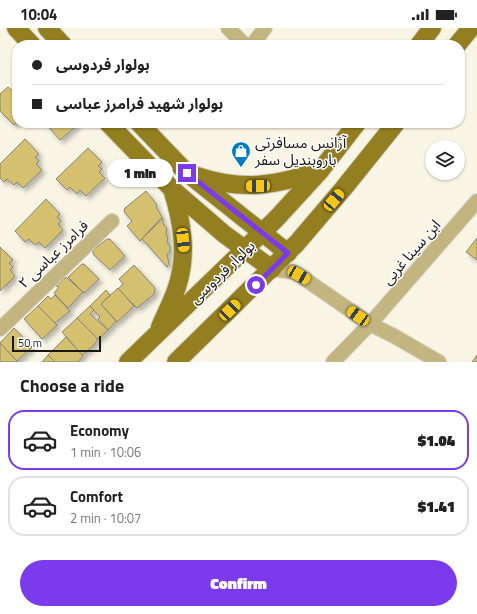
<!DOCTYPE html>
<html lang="en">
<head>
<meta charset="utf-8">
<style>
	:root { --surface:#fff; --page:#f2f2f2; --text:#222; --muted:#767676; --line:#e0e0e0; --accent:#7c3aed }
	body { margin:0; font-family:"Titillium Web","Noto Sans Arabic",sans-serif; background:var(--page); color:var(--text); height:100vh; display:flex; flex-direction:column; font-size:15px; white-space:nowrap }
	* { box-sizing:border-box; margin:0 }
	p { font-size:13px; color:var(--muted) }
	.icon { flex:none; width:22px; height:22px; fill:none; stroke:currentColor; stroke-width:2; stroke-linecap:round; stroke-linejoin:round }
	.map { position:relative; height:334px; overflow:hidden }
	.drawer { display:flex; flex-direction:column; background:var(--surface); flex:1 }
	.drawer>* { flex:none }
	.hud { position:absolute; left:12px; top:12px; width:453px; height:88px; border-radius:16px; box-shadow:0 1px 3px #0004; display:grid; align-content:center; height:88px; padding:0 20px; background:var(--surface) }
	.fabs { position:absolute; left:425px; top:112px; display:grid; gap:8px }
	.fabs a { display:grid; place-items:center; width:40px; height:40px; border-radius:50%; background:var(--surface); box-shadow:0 1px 3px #0004; font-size:20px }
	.scale { position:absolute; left:12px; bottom:10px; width:89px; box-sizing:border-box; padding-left:4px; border:2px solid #191712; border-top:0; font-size:11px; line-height:14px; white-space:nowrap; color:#191712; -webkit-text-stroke:3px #fff; paint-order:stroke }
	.end { position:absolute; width:18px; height:18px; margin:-9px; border:5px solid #7c3aed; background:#fff; box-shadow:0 0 0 2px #fff }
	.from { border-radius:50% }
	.bubble { position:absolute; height:28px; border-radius:14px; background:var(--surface); box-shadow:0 1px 3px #0004; font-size:13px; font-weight:800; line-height:28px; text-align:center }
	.car { position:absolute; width:12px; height:24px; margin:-12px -6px; border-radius:5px; box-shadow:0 0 3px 1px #0007; background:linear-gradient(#f5c518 24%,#345 0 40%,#f5c518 0 76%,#345 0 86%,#f5c518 0) }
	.hud b { display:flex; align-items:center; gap:14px; height:38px; font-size:15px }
	.hud b+b { border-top:1px solid var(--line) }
	.hud i { width:10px; height:10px; background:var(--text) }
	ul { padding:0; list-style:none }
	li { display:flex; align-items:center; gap:12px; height:60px; margin:0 8px 6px; padding:0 12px; border:2px solid var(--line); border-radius:16px }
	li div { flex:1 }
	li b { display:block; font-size:15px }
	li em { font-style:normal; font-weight:800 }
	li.on { border-color:var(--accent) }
	li>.icon { width:36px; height:36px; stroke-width:1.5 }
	h2 { padding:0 20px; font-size:18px; line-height:48px }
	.button { display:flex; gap:8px; margin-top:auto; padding:8px 20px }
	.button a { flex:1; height:46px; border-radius:24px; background:var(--accent); color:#fff; font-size:16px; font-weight:800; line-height:46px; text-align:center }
	.status { display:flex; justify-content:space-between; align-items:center; height:28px; padding:0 20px; background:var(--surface); direction:ltr }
	.status svg { height:11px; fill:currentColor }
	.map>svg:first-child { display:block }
</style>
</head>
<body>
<div class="status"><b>10:04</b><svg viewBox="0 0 49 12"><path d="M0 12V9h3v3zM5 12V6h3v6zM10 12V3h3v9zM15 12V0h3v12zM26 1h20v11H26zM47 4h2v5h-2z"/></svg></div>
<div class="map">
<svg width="477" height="334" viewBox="0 0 477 334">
	<defs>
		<filter id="shadow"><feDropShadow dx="3.5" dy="3.5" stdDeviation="2" flood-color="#0004"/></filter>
	</defs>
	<rect width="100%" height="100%" fill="#f9f5e5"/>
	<g fill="#d5c070" stroke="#888476" filter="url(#shadow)">
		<path d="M8,59L17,67V94L14,97L0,83V66Z"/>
		<path d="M45,95H75L77,97L60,112Z"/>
		<path d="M25,111L39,126L35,129L39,133L36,136L42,142L23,160L17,154L14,157L7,151L4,154L0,150V136Z"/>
		<path d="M88,120L102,134L98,138L102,141L99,144L105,150L86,168L80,162L77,166L70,159L67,162L56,151Z"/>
		<path d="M146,163L157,177L156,179L162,189L140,213L127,198L132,193L124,184L125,180Z"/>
		<path d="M46,171L60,186L57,189L61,193L58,196L63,202L45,220L39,214L35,217L29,211L25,214L15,203Z"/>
		<path d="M163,190V196L167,200L166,205L168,210L167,214L170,218V223L167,227L169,235L167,239L142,211Z"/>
		<path d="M477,210V232L466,224Z"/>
		<path d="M107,211H110L125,228L110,242L93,226V222Z"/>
		<path d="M0,219L13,232L9,235L13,239L10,242L15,248L0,263Z"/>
		<path d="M82,236H84L99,251L84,265L68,249Z"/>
		<path d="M134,237L155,260L154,266L137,280L118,261L123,256L119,251Z"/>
		<path d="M66,249L83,264L68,280L54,265L59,259L56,258Z"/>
		<path d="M118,260L134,278L117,294L101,276Z"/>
		<path d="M106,262L110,267L101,276L116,293L108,302L98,291L100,289L90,278Z"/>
		<path d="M55,267L70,283L55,295L38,278L48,268L51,271Z"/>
		<path d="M38,278L57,297L42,311L24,291Z"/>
		<path d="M90,278L94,282L90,286L108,302L98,311L77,290Z"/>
		<path d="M77,290L98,311L94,317L82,327L62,304Z"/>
		<path d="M14,300L32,319L17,333L0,315Z"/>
		<path d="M66,309L83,328L78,334H55L48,327Z"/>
		<path d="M0,315L17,333V334H0Z"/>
		<path d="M48,327L55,334H42Z"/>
		<path d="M477,327V334H472Z"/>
	</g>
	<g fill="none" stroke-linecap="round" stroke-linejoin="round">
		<defs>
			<g id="minor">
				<path d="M228,0L245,17"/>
				<path d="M252,17L265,0"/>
				<path d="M272,241L293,244L299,247L370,296L394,308L439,334"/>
				<path d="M0,301L112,193"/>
				<path d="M333,334L370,296L477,173"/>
			</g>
			<g id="major">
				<path d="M16,0L32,17"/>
				<path d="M47,0L63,17"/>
				<path d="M419,17L432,0"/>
				<path d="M457,17L471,0"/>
				<path d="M108,95L172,161L224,206L272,241"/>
				<path d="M139,95L187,145L288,225"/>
				<path d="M197,148C241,163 276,158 318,143"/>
				<path d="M160,299C166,285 173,272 177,259C188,226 182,193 172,161"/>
				<path d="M128,334L276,191L320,143L357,95"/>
				<path d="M176,334L297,215L343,161L396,95"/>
			</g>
		</defs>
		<use href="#minor" stroke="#d5d1c3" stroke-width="16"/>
		<use href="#major" stroke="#d5d1c3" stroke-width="20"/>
		<use href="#minor" stroke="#c3b57f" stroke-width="14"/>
		<use href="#major" stroke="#937e20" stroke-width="18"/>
	</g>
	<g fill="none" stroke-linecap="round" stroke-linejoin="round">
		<path stroke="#7c3aed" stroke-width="5" d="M187,145L288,225L256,257"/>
	</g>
	<defs>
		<symbol id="shop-pin" viewBox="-11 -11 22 30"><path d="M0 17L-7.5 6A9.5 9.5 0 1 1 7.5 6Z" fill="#007cc5" stroke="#fff"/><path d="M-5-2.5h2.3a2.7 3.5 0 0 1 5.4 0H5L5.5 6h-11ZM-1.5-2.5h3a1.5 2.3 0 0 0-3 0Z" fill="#fff"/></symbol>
	</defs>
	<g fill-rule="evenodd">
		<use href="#shop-pin" x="230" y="112" width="22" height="30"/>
	</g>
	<g text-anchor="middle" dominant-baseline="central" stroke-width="3" stroke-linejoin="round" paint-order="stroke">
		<g font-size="15" fill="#191712" stroke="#fff" text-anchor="start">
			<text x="255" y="114">آژانس مسافرتی<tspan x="255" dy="17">باروبندیل سفر</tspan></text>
		</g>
		<g font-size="15" fill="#191712" stroke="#fff">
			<text transform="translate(411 224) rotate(-49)">ابن سینا غربی</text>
			<text transform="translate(53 226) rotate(-44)">فرامرز عباسی ۲</text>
			<text transform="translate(222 244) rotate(-44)">بولوار فردوسی</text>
		</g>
	</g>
</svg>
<div class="fabs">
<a><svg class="icon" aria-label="layers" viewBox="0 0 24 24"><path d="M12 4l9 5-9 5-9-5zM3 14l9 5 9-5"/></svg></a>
</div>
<div class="scale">50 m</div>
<i class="end from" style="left:256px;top:257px"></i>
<i class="end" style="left:187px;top:145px"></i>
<div class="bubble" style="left:107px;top:131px;width:66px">1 min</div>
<i class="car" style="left:258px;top:158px;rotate:269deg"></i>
<i class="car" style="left:334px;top:172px;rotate:40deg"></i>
<i class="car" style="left:183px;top:212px;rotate:174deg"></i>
<i class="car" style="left:299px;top:247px;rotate:120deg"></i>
<i class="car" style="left:230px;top:282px;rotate:46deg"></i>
<i class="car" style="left:358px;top:288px;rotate:305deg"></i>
<div class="hud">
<b><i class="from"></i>بولوار فردوسی</b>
<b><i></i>بولوار شهید فرامرز عباسی</b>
</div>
</div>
<section class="drawer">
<h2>Choose a ride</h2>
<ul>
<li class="on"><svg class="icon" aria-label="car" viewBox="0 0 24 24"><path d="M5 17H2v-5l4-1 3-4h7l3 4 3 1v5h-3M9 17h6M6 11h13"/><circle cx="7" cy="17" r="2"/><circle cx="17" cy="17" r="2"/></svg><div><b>Economy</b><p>1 min · 10:06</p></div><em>$1.04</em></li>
<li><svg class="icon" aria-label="car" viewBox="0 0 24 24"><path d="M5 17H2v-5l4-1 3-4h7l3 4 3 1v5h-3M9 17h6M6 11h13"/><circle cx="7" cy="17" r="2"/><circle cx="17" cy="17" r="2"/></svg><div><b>Comfort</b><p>2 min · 10:07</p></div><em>$1.41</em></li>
</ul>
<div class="button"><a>Confirm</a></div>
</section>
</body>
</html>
